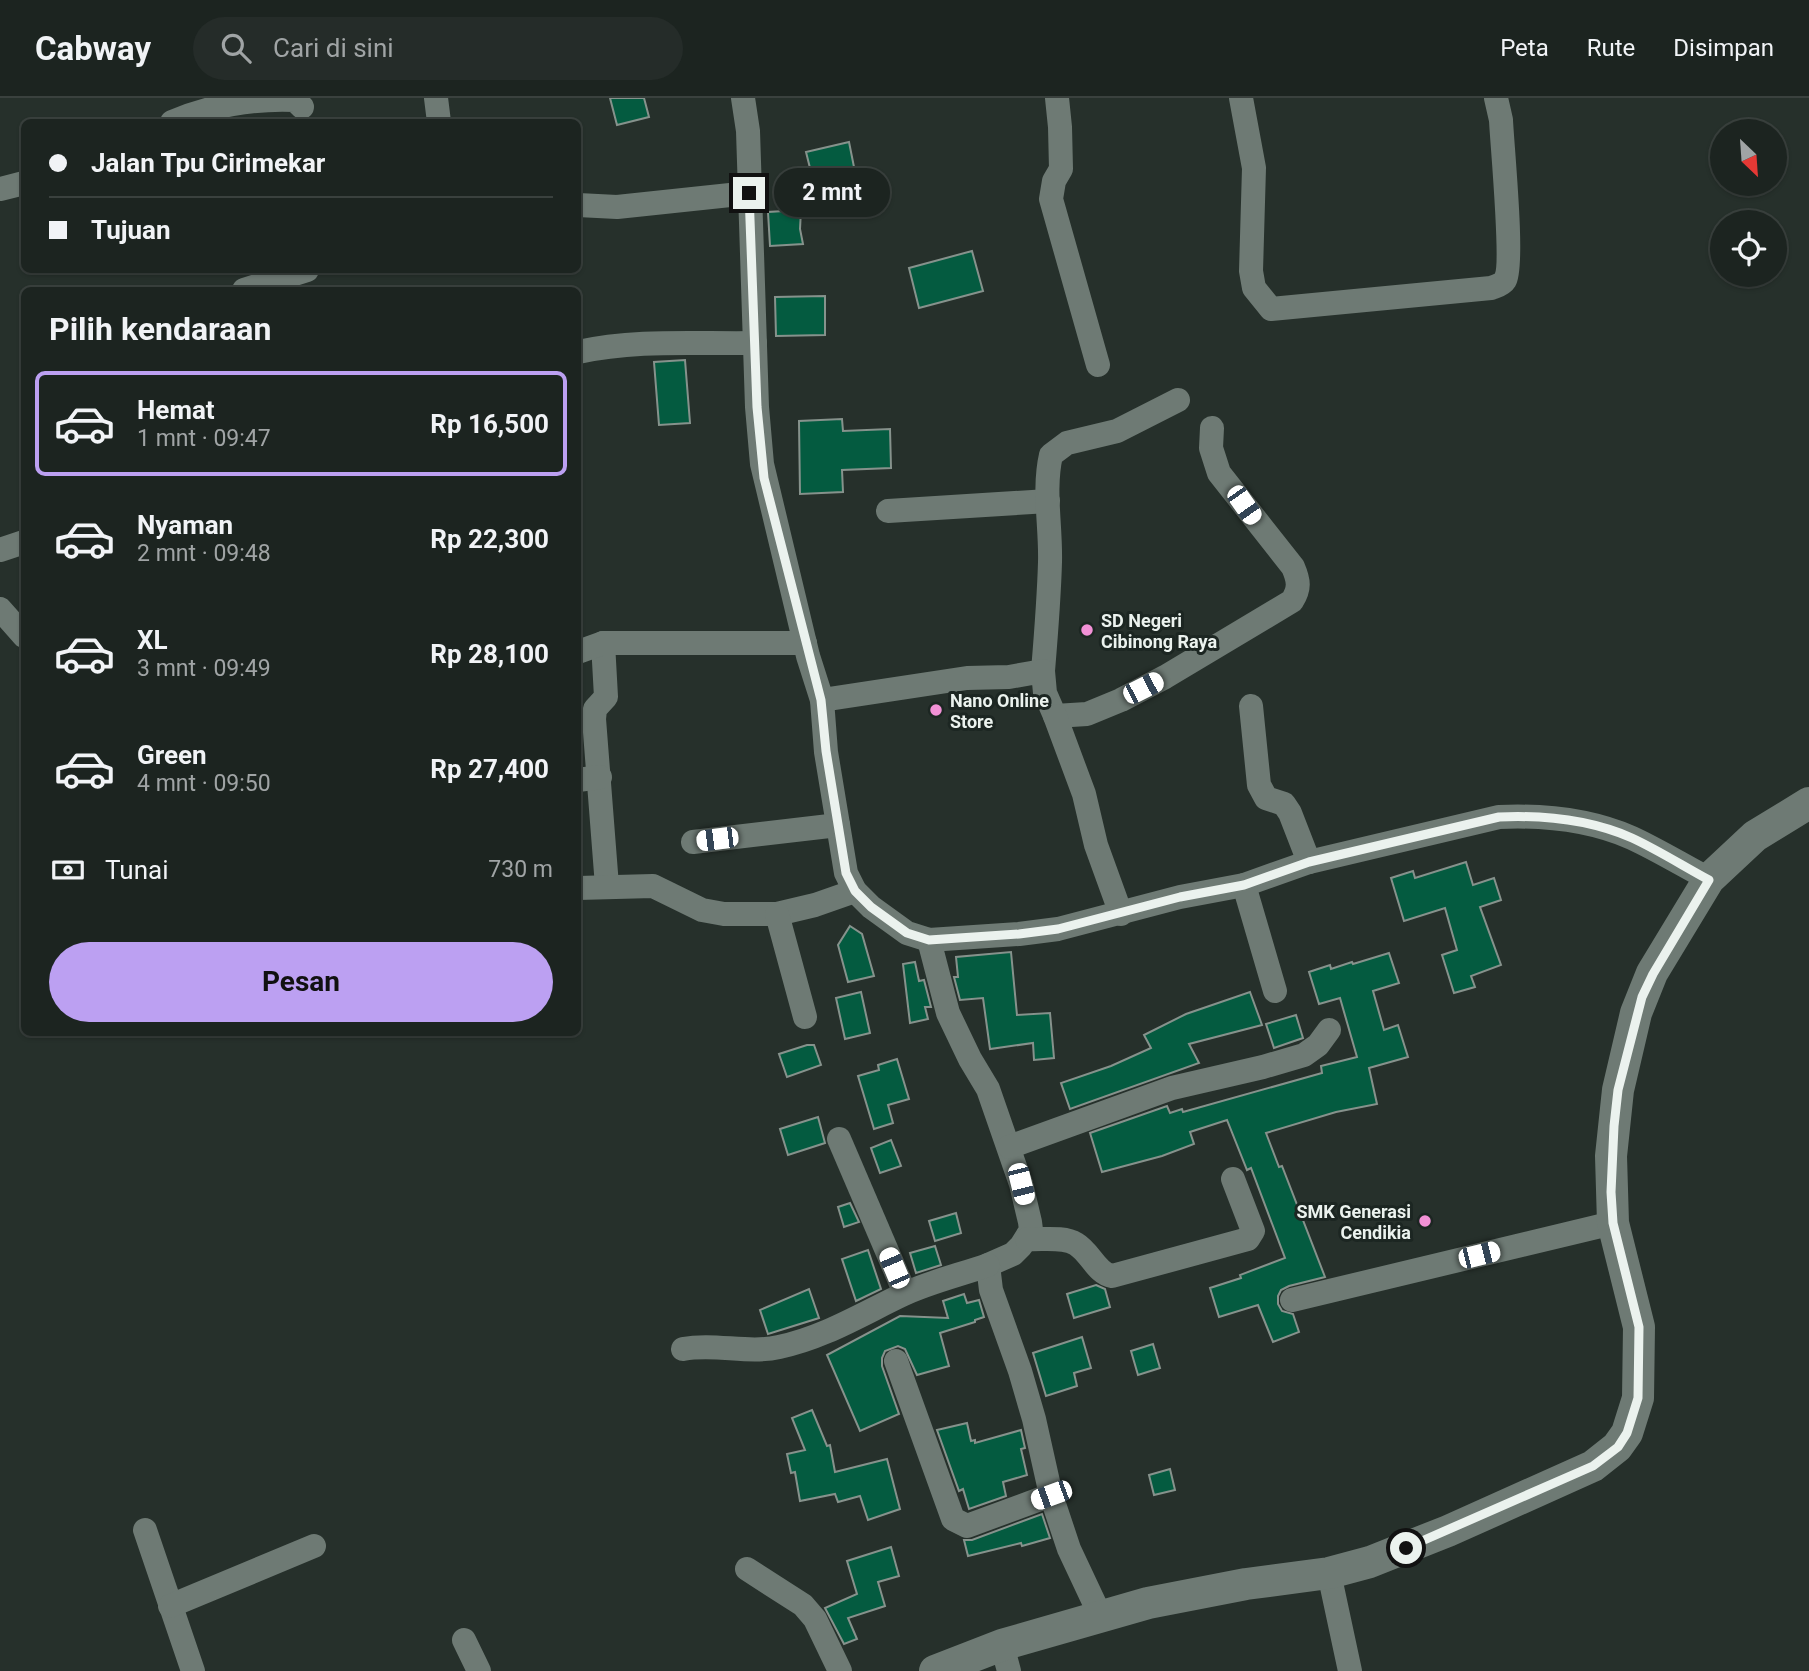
<!DOCTYPE html>
<html lang="id">
<head>
<meta charset="utf-8">
<style>
	:root { --surface:#1c2420; --page:#252c29; --text:#f1f3f6; --muted:#a0a4a5; --line:#3a413e; --accent:#bca0f2 }
	body { margin:0; font-family:Roboto,sans-serif; background:var(--page); color:var(--text); height:100vh; display:flex; flex-direction:column; font-size:26px; white-space:nowrap }
	* { box-sizing:border-box; margin:0 }
	p { font-size:23px; color:var(--muted) }
	.icon { flex:none; width:38px; height:38px; fill:none; stroke:currentColor; stroke-width:2; stroke-linecap:round; stroke-linejoin:round }
	.map { position:relative; flex:1; overflow:hidden }
	.panel { position:absolute; left:21px; top:189px; width:560px; height:749px; display:flex; flex-direction:column; background:var(--surface); border-radius:10px; box-shadow:0 2px 5px #0004,0 0 0 2px var(--line) }
	.panel>* { flex:none }
	.hud { position:absolute; left:21px; top:21px; width:560px; height:154px; border-radius:10px; box-shadow:0 2px 5px #0004,0 0 0 2px var(--line); display:grid; align-content:center; height:154px; padding:0 28px; background:var(--surface) }
	.needle { width:46px; rotate:155deg }
	.tools { position:absolute; left:1710px; top:21px; display:grid; gap:14px }
	.tools a { display:grid; place-items:center; width:77px; height:77px; border-radius:50%; background:var(--surface); box-shadow:0 2px 5px #0004,0 0 0 2px var(--line); font-size:35px }
	.end { position:absolute; width:32px; height:32px; margin:-16px; border:9px solid #ebf2ee; background:#111; box-shadow:0 0 0 4px #111 }
	.from { border-radius:50% }
	.bubble { position:absolute; height:49px; border-radius:24px; background:var(--surface); box-shadow:0 2px 5px #0004,0 0 0 2px var(--line); font-size:23px; font-weight:700; line-height:49px; text-align:center }
	.car { position:absolute; width:21px; height:42px; margin:-21px -10px; border-radius:9px; box-shadow:0 0 5px 2px #0007; background:linear-gradient(#fff 24%,#345 0 40%,#fff 0 76%,#345 0 86%,#fff 0) }
	.hud b { display:flex; align-items:center; gap:24px; height:66px; font-size:26px }
	.hud b+b { border-top:2px solid var(--line) }
	.hud i { width:18px; height:18px; background:var(--text) }
	ul { padding:0; list-style:none }
	li { display:flex; align-items:center; gap:21px; height:105px; margin:0 14px 10px; padding:0 14px; border:4px solid transparent; border-radius:10px }
	li div { flex:1 }
	li b { display:block; font-size:26px }
	li em { font-style:normal; font-weight:700 }
	li.current { border-color:var(--accent) }
	li>.icon { width:63px; height:63px; stroke-width:1.5 }
	h2 { padding:0 28px; font-size:32px; line-height:84px }
	.pay { display:flex; align-items:center; gap:18px; height:77px; padding:0 28px; font-size:26px }
	.pay p { margin-inline-start:auto }
	.button { display:flex; gap:14px; margin-top:auto; padding:14px 28px }
	.button a { flex:1; height:80px; border-radius:42px; background:var(--accent); color:#111; font-size:28px; font-weight:700; line-height:80px; text-align:center }
	header { display:flex; align-items:center; gap:42px; box-sizing:border-box; height:98px; padding:0 35px; background:var(--surface); border-bottom:2px solid var(--line) }
	header strong { font-size:33px }
	nav { display:flex; gap:38px; margin-inline-start:auto; font-size:24px }
	.search { width:490px; height:63px; background:var(--page); display:flex; align-items:center; gap:18px; box-sizing:border-box; padding:0 24px; border-radius:38px; color:var(--muted); font-size:26px }
	.map>svg:first-child { display:block }
</style>
</head>
<body>
<header>
<strong>Cabway</strong>
<div class="search"><svg class="icon" aria-label="search" viewBox="0 0 24 24"><circle cx="10" cy="10" r="6"/><path d="M15 15l6 6"/></svg>Cari di sini</div>
<nav><a>Peta</a><a>Rute</a><a>Disimpan</a></nav>
</header>
<div class="map">
<svg width="1809" height="1573" viewBox="0 0 1809 1573">
	<rect width="100%" height="100%" fill="#26302b"/>
	<g fill="#045b40" stroke="#86928c" stroke-width="2">
		<path d="M610,0H644L649,19L617,27Z"/>
		<path d="M849,44L854,69L812,78L806,54Z"/>
		<path d="M801,112L800,131L803,146L770,148L768,114Z"/>
		<path d="M972,153L983,193L919,210L909,170Z"/>
		<path d="M825,198V237L776,238L775,199Z"/>
		<path d="M685,262L690,325L659,327L654,264Z"/>
		<path d="M842,321L843,333L890,331L891,370L842,372L843,394L800,396L799,323Z"/>
		<path d="M1466,764L1473,787L1494,780L1501,802L1480,809L1501,867L1471,878L1475,889L1454,895L1442,857L1457,852L1445,810L1404,823L1391,780L1413,773L1415,780Z"/>
		<path d="M850,828L862,836L874,878L848,884L838,847Z"/>
		<path d="M1011,854L1017,917L1050,915L1054,960L1034,962L1033,945L990,951L983,900L960,902L954,879H958L956,859Z"/>
		<path d="M1389,855L1399,885L1373,893L1384,932L1398,927L1408,959L1369,970L1377,1006L1336,1014L1266,1035L1279,1069L1282,1068L1325,1179L1289,1188L1281,1192L1278,1198V1206L1282,1213L1293,1216L1299,1234L1273,1244L1258,1207L1219,1219L1210,1190L1241,1180L1240,1177L1285,1160L1251,1070L1247,1072L1227,1022L1190,1034L1194,1046L1162,1058L1102,1074L1090,1035L1167,1008L1170,1015L1182,1011L1183,1014L1322,975L1321,968L1357,959L1340,900L1319,906L1309,874L1330,867L1331,871L1352,864L1353,866Z"/>
		<path d="M915,864L919,883L924,882L931,909H925L928,921L910,925L903,866Z"/>
		<path d="M861,894L870,935L845,941L836,900Z"/>
		<path d="M1250,894L1262,927L1189,946L1199,965L1070,1011L1061,985L1111,968L1151,950L1144,937L1186,916Z"/>
		<path d="M1296,917L1303,940L1274,950L1266,926Z"/>
		<path d="M807,947H814L821,967L787,979L779,956Z"/>
		<path d="M897,961L909,1001L888,1007L893,1025L874,1031L858,978L879,972L878,967Z"/>
		<path d="M818,1019L825,1045L788,1057L780,1031Z"/>
		<path d="M891,1042L901,1068L880,1075L871,1050Z"/>
		<path d="M850,1105L859,1124L844,1129L838,1109Z"/>
		<path d="M956,1115L961,1135L935,1143L929,1123Z"/>
		<path d="M935,1148L941,1167L916,1175L910,1155Z"/>
		<path d="M868,1152L881,1191L856,1203L842,1161Z"/>
		<path d="M1096,1187L1105,1191L1110,1209L1074,1220L1067,1196Z"/>
		<path d="M809,1191L819,1220L768,1236L760,1212Z"/>
		<path d="M964,1196L967,1205L979,1202L984,1219L975,1222V1224L940,1235L949,1268L917,1277L905,1251L898,1248L885,1253L882,1260V1268L899,1316L860,1333L827,1257L900,1218L948,1220L943,1203Z"/>
		<path d="M1082,1239L1091,1270L1074,1275L1077,1288L1046,1298L1033,1255Z"/>
		<path d="M1153,1246L1160,1270L1138,1277L1131,1253Z"/>
		<path d="M812,1312L827,1348L830,1347L835,1374L887,1361L900,1411L868,1422L860,1398L838,1404L835,1396L800,1403L795,1374L791,1375L787,1356L805,1352L792,1320Z"/>
		<path d="M967,1325L971,1343L975,1342V1345L1021,1332L1025,1350L1021,1351L1027,1377L1003,1384L1006,1398L969,1411L963,1391L959,1393L937,1332Z"/>
		<path d="M1170,1371L1175,1392L1154,1397L1149,1377Z"/>
		<path d="M1042,1416L1050,1440L1022,1448L1021,1445L968,1458L964,1442H972Z"/>
		<path d="M891,1449L899,1478L878,1484L885,1508L848,1520L857,1541L844,1546L825,1510L857,1496L847,1463Z"/>
	</g>
	<g fill="none" stroke-linecap="round" stroke-linejoin="round">
		<g stroke="#6e7a74" stroke-width="24">
			<path d="M436,0L439,24"/>
			<path d="M743,0L748,33L757,309L762,366L808,558L822,602L826,654L846,775L855,793L871,809L907,835L929,842L1019,836L1058,831L1180,799L1244,787L1309,764L1499,719C1543,717 1591,722 1632,740C1658,752 1684,768 1709,781"/>
			<path d="M1057,0L1060,29L1061,71L1054,83L1051,101L1098,267"/>
			<path d="M1241,0L1254,70L1251,173L1254,190L1271,211L1491,190C1496,188 1502,187 1505,182C1514,168 1502,46 1501,22L1496,0"/>
			<path d="M172,24C209,8 254,0 295,2L302,9"/>
			<path d="M0,91L24,85"/>
			<path d="M578,107L617,109L749,95"/>
			<path d="M244,192L307,172"/>
			<path d="M578,254C636,241 695,246 755,245"/>
			<path d="M888,413L1048,403"/>
			<path d="M0,452L24,444"/>
			<path d="M0,511L24,538"/>
			<path d="M603,545L606,599L595,611L594,621L607,788"/>
			<path d="M578,554L603,545H805"/>
			<path d="M1043,573C1046,537 1049,500 1050,464C1051,428 1043,392 1051,357L1067,345L1117,333L1178,302"/>
			<path d="M822,602L967,580L1009,579L1043,573L1045,595L1055,618L1087,616L1121,602L1165,579L1292,503C1300,490 1299,483 1293,469L1219,375L1211,350L1212,330"/>
			<path d="M1251,608L1259,687L1266,700L1284,706L1290,715L1309,764"/>
			<path d="M1055,618L1084,696L1096,747L1121,816"/>
			<path d="M578,682L600,679"/>
			<path d="M693,744L838,727"/>
			<path d="M1244,787L1275,893"/>
			<path d="M578,790L653,788L702,812L724,816H777L815,807L855,793"/>
			<path d="M777,816L805,919"/>
			<path d="M929,842L948,915L970,961L988,991L1021,1086L1030,1124L1031,1132L1021,1148L1013,1156L988,1167L991,1192L1020,1273L1034,1321L1051,1397L1069,1451L1100,1517"/>
			<path d="M839,1041L905,1195"/>
			<path d="M1009,1049L1172,990L1263,969L1304,957L1318,947L1329,932"/>
			<path d="M1027,1141C1042,1142 1063,1138 1076,1146C1090,1154 1097,1176 1112,1178L1248,1141L1253,1133L1233,1081"/>
			<path d="M1292,1202L1613,1125"/>
			<path d="M683,1251C715,1245 748,1256 779,1249C823,1240 862,1216 902,1197C929,1184 960,1177 988,1167"/>
			<path d="M896,1263L953,1421L967,1428L1051,1397"/>
			<path d="M145,1432L193,1573"/>
			<path d="M747,1471L803,1507L815,1521L840,1573"/>
			<path d="M1329,1475L1350,1573"/>
			<path d="M170,1508L314,1448"/>
			<path d="M464,1542L479,1573"/>
			<path d="M1002,1547L1009,1573"/>
		</g>
		<path stroke="#6e7a74" stroke-width="32" d="M935,1573L1002,1547L1148,1505L1246,1486L1329,1475L1370,1464L1448,1433L1593,1368L1617,1349L1627,1335L1638,1300L1639,1229L1613,1125L1611,1058L1618,992L1636,915L1652,875L1709,781L1755,738L1809,705"/>
	</g>
	<g fill="none" stroke-linecap="round" stroke-linejoin="round">
		<path stroke="#ebf2ee" stroke-width="9" d="M749,95L757,309L764,380L821,602L826,653L846,775L855,793L871,809L907,835L929,842L1019,836L1058,831L1180,799L1244,787L1309,764L1499,719C1543,717 1591,722 1632,740C1658,752 1683,768 1709,782L1653,876L1642,899L1618,992L1614,1028L1611,1094L1613,1125L1639,1229L1638,1300L1627,1335L1618,1349L1593,1368L1406,1450"/>
	</g>
	<g fill="#f291d6" stroke="#1c2622" stroke-width="2.5">
		<circle cx="1087" cy="532" r="7"/>
		<circle cx="936" cy="612" r="7"/>
		<circle cx="1425" cy="1123" r="7"/>
	</g>
	<g text-anchor="middle" dominant-baseline="central" stroke-width="6" stroke-linejoin="round" paint-order="stroke">
		<g font-size="18" font-weight="bold" fill="#ebf2ee" stroke="#1c2622" text-anchor="start">
			<text x="1101" y="522">SD Negeri<tspan x="1101" dy="21">Cibinong Raya</tspan></text>
			<text x="950" y="602">Nano Online<tspan x="950" dy="21">Store</tspan></text>
			<text x="1411" y="1113" text-anchor="end">SMK Generasi<tspan x="1411" dy="21">Cendikia</tspan></text>
		</g>
	</g>
</svg>
<div class="tools">
<a><svg class="needle" viewBox="-14 -14 28 28"><path d="M0-13l5 13h-10z" fill="#e53935"/><path d="M0 13l5-13h-10z" fill="#a0a4a5"/></svg></a>
<a><svg class="icon" aria-label="locate" viewBox="0 0 24 24"><circle cx="12" cy="12" r="6"/><path d="M12 2v4M12 18v4M2 12h4M18 12h4"/></svg></a>
</div>
<i class="end from" style="left:1406px;top:1450px"></i>
<i class="end" style="left:749px;top:95px"></i>
<div class="bubble" style="left:774px;top:70px;width:116px">2 mnt</div>
<i class="car" style="left:1244px;top:407px;rotate:145deg"></i>
<i class="car" style="left:1143px;top:590px;rotate:63deg"></i>
<i class="car" style="left:717px;top:741px;rotate:263deg"></i>
<i class="car" style="left:1021px;top:1086px;rotate:166deg"></i>
<i class="car" style="left:1479px;top:1157px;rotate:76deg"></i>
<i class="car" style="left:894px;top:1170px;rotate:337deg"></i>
<i class="car" style="left:1051px;top:1397px;rotate:250deg"></i>
<div class="hud">
<b><i class="from"></i>Jalan Tpu Cirimekar</b>
<b><i></i>Tujuan</b>
</div>
<section class="panel">
<h2>Pilih kendaraan</h2>
<ul>
<li class="current"><svg class="icon" aria-label="car" viewBox="0 0 24 24"><path d="M5 17H2v-5l4-1 3-4h7l3 4 3 1v5h-3M9 17h6M6 11h13"/><circle cx="7" cy="17" r="2"/><circle cx="17" cy="17" r="2"/></svg><div><b>Hemat</b><p>1 mnt · 09:47</p></div><em>Rp 16,500</em></li>
<li><svg class="icon" aria-label="car" viewBox="0 0 24 24"><path d="M5 17H2v-5l4-1 3-4h7l3 4 3 1v5h-3M9 17h6M6 11h13"/><circle cx="7" cy="17" r="2"/><circle cx="17" cy="17" r="2"/></svg><div><b>Nyaman</b><p>2 mnt · 09:48</p></div><em>Rp 22,300</em></li>
<li><svg class="icon" aria-label="car" viewBox="0 0 24 24"><path d="M5 17H2v-5l4-1 3-4h7l3 4 3 1v5h-3M9 17h6M6 11h13"/><circle cx="7" cy="17" r="2"/><circle cx="17" cy="17" r="2"/></svg><div><b>XL</b><p>3 mnt · 09:49</p></div><em>Rp 28,100</em></li>
<li><svg class="icon" aria-label="car" viewBox="0 0 24 24"><path d="M5 17H2v-5l4-1 3-4h7l3 4 3 1v5h-3M9 17h6M6 11h13"/><circle cx="7" cy="17" r="2"/><circle cx="17" cy="17" r="2"/></svg><div><b>Green</b><p>4 mnt · 09:50</p></div><em>Rp 27,400</em></li>
</ul>
<div class="pay"><svg class="icon" aria-label="cash" viewBox="0 0 24 24"><path d="M3 7h18v10H3z"/><circle cx="12" cy="12" r="2"/></svg>Tunai<p>730 m</p></div>
<div class="button"><a>Pesan</a></div>
</section>
</div>
</body>
</html>
